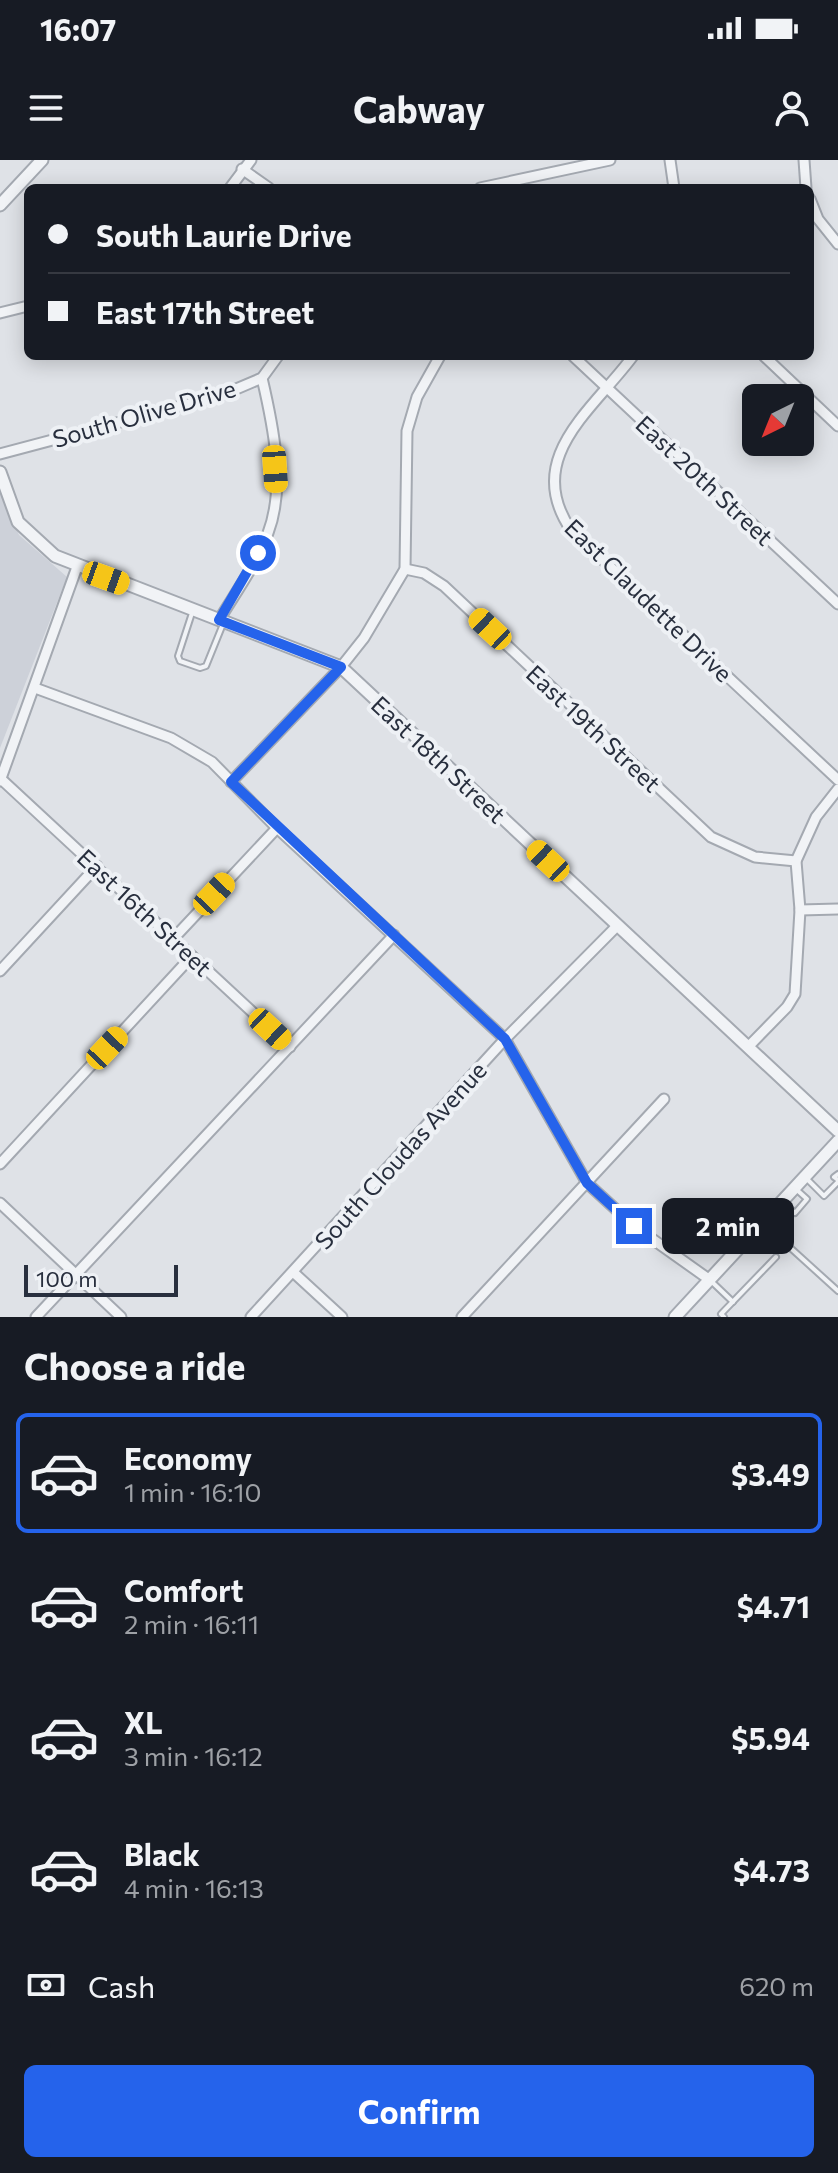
<!DOCTYPE html>
<html lang="en">
<head>
<meta charset="utf-8">
<style>
	:root { --surface:#171b24; --page:#20242c; --text:#f1f3f6; --muted:#9ea1a6; --line:#363941; --accent:#2563eb }
	body { margin:0; font-family:Commissioner,sans-serif; background:var(--page); color:var(--text); height:100vh; display:flex; flex-direction:column; font-size:30px; white-space:nowrap }
	* { box-sizing:border-box; margin:0 }
	p { font-size:26px; color:var(--muted) }
	.icon { flex:none; width:44px; height:44px; fill:none; stroke:currentColor; stroke-width:2; stroke-linecap:round; stroke-linejoin:round }
	.map { position:relative; height:1157px; overflow:hidden }
	.drawer { display:flex; flex-direction:column; background:var(--surface); flex:1 }
	.drawer>* { flex:none }
	.hud { position:absolute; left:24px; top:24px; width:790px; height:176px; border-radius:12px; box-shadow:0 4px 20px #0003; display:grid; align-content:center; height:176px; padding:0 24px; background:var(--surface) }
	.needle { width:52px; rotate:223deg }
	.fabs { position:absolute; left:742px; top:224px; display:grid; gap:16px }
	.fabs a { display:grid; place-items:center; width:72px; height:72px; border-radius:12px; background:var(--surface); box-shadow:0 4px 20px #0003; font-size:40px }
	.scale { position:absolute; left:24px; bottom:20px; width:154px; box-sizing:border-box; padding-left:8px; border:4px solid #282f3e; border-top:0; font-size:22px; line-height:28px; white-space:nowrap; color:#282f3e; -webkit-text-stroke:6px #eef1f5; paint-order:stroke }
	.end { position:absolute; width:36px; height:36px; margin:-18px; border:10px solid #2563eb; background:#fff; box-shadow:0 0 0 4px #fff }
	.from { border-radius:50% }
	.bubble { position:absolute; height:56px; border-radius:12px; background:var(--surface); box-shadow:0 4px 20px #0003; font-size:26px; font-weight:700; line-height:56px; text-align:center }
	.car { position:absolute; width:24px; height:48px; margin:-24px -12px; border-radius:10px; box-shadow:0 0 6px 2px #0007; background:linear-gradient(#f5c518 24%,#345 0 40%,#f5c518 0 76%,#345 0 86%,#f5c518 0) }
	.hud b { display:flex; align-items:center; gap:28px; height:76px; font-size:30px }
	.hud b+b { border-top:2px solid var(--line) }
	.hud i { width:20px; height:20px; background:var(--text) }
	ul { padding:0; list-style:none }
	li { display:flex; align-items:center; gap:24px; height:120px; margin:0 16px 12px; padding:0 8px; border:4px solid transparent; border-radius:12px }
	li div { flex:1 }
	li b { display:block; font-size:30px }
	li em { font-style:normal; font-weight:700 }
	li.current { border-color:var(--accent) }
	li>.icon { width:72px; height:72px; stroke-width:1.5 }
	h2 { padding:0 24px; font-size:36px; line-height:96px }
	.pay { display:flex; align-items:center; gap:20px; height:88px; padding:0 24px; font-size:30px }
	.pay p { margin-inline-start:auto }
	.button { display:flex; gap:16px; margin-top:auto; padding:16px 24px }
	.button a { flex:1; height:92px; border-radius:12px; background:var(--accent); color:#fff; font-size:32px; font-weight:700; line-height:92px; text-align:center }
	.status { display:flex; justify-content:space-between; align-items:center; height:56px; padding:0 40px; background:var(--surface); direction:ltr }
	.status svg { height:22px; fill:currentColor }
	header { display:flex; justify-content:space-between; align-items:center; height:104px; padding:0 24px; background:var(--surface); font-size:36px; font-weight:700 }
	.map>svg:first-child { display:block }
</style>
</head>
<body>
<div class="status"><b>16:07</b><svg viewBox="0 0 49 12"><path d="M0 12V9h3v3zM5 12V6h3v6zM10 12V3h3v9zM15 12V0h3v12zM26 1h20v11H26zM47 4h2v5h-2z"/></svg></div>
<header><svg class="icon" aria-label="menu" viewBox="0 0 24 24"><path d="M4 6h16M4 12h16M4 18h16"/></svg>Cabway<svg class="icon" aria-label="person" viewBox="0 0 24 24"><circle cx="12" cy="8" r="4"/><path d="M4 21q1-7 8-7t8 7"/></svg></header>
<div class="map">
<svg width="838" height="1157" viewBox="0 0 838 1157">
	<rect width="100%" height="100%" fill="#dfe2e7"/>
	<path fill="#cdd1d9" d="M0,332L19,375L67,417L0,588Z"/>
	<g fill="none" stroke-linecap="round" stroke-linejoin="round">
		<defs>
			<g id="service">
				<path d="M193,450L178,496L180,501L200,508L206,506L223,464"/>
				<path d="M838,1014L834,1017L838,1020"/>
				<path d="M806,1018L824,1036L838,1022"/>
				<path d="M784,1043L795,1053L807,1039L797,1030"/>
				<path d="M763,1063L838,1131"/>
				<path d="M711,1121L733,1142"/>
				<path d="M724,1157L721,1154L776,1097"/>
			</g>
			<g id="minor">
				<path d="M670,0L674,28"/>
				<path d="M804,0L806,28"/>
				<path d="M242,9L269,28"/>
				<path d="M230,28L251,0"/>
				<path d="M480,28L610,0"/>
				<path d="M810,39L818,59L838,84"/>
				<path d="M0,153L28,146"/>
				<path d="M573,196L838,444"/>
				<path d="M633,196C593,250 522,298 571,370L838,620"/>
				<path d="M764,196L838,266"/>
				<path d="M0,294L222,235L262,218L278,196"/>
				<path d="M405,409L424,413L444,426L711,677L755,697L796,701"/>
				<path d="M219,460C236,432 257,403 268,373C286,326 273,265 262,218"/>
				<path d="M35,528L171,578L212,602L277,668L505,879L587,1023L634,1066L710,1120"/>
				<path d="M0,618L290,887"/>
				<path d="M0,621L77,407"/>
				<path d="M231,622L341,507L364,478L405,409L407,271L417,237L440,196"/>
				<path d="M800,750L838,749"/>
				<path d="M173,779L277,668"/>
				<path d="M0,811L97,706"/>
				<path d="M748,887L787,847L795,834L800,750L796,701L816,657L838,629"/>
				<path d="M0,1004L192,796"/>
				<path d="M0,1043L121,1157"/>
				<path d="M293,1112L342,1157"/>
				<path d="M36,1157L394,775"/>
				<path d="M251,1157L505,879L617,766"/>
				<path d="M462,1157L664,939"/>
			</g>
			<g id="tertiary">
				<path d="M0,45L42,0"/>
				<path d="M0,312L18,362L55,396L341,507L838,971"/>
				<path d="M675,1157L838,981"/>
			</g>
		</defs>
		<use href="#service" stroke="#a4a9b1" stroke-width="8"/>
		<use href="#minor" stroke="#a4a9b1" stroke-width="13"/>
		<use href="#tertiary" stroke="#a4a9b1" stroke-width="15"/>
		<use href="#service" stroke="#f1f3f6" stroke-width="4"/>
		<use href="#minor" stroke="#f1f3f6" stroke-width="9"/>
		<use href="#tertiary" stroke="#f1f3f6" stroke-width="11"/>
	</g>
	<g fill="none" stroke-linecap="round" stroke-linejoin="round">
		<path stroke="#2563eb" stroke-width="10" d="M258,393L219,460L341,507L231,622L505,879L587,1023L634,1066"/>
	</g>
	<g text-anchor="middle" dominant-baseline="central" stroke-width="8" stroke-linejoin="round" paint-order="stroke">
		<g font-size="24" fill="#282f3e" stroke="#eef1f5">
			<text transform="translate(144 253) rotate(-16)">South Olive Drive</text>
			<text transform="translate(705 320) rotate(43)">East 20th Street</text>
			<text transform="translate(649 440) rotate(44)">East Claudette Drive</text>
			<text transform="translate(594 568) rotate(43)">East 19th Street</text>
			<text transform="translate(439 599) rotate(43)">East 18th Street</text>
			<text transform="translate(145 752) rotate(43)">East 16th Street</text>
			<text transform="translate(400 995) rotate(-48)">South Cloudas Avenue</text>
		</g>
	</g>
</svg>
<div class="fabs">
<a><svg class="needle" viewBox="-14 -14 28 28"><path d="M0-13l5 13h-10z" fill="#e53935"/><path d="M0 13l5-13h-10z" fill="#9ea1a6"/></svg></a>
</div>
<div class="scale">100 m</div>
<i class="end from" style="left:258px;top:393px"></i>
<i class="end" style="left:634px;top:1066px"></i>
<div class="bubble" style="left:662px;top:1038px;width:132px">2 min</div>
<i class="car" style="left:275px;top:309px;rotate:176deg"></i>
<i class="car" style="left:106px;top:418px;rotate:110deg"></i>
<i class="car" style="left:490px;top:469px;rotate:313deg"></i>
<i class="car" style="left:548px;top:701px;rotate:313deg"></i>
<i class="car" style="left:214px;top:734px;rotate:43deg"></i>
<i class="car" style="left:270px;top:869px;rotate:133deg"></i>
<i class="car" style="left:107px;top:888px;rotate:43deg"></i>
<div class="hud">
<b><i class="from"></i>South Laurie Drive</b>
<b><i></i>East 17th Street</b>
</div>
</div>
<section class="drawer">
<h2>Choose a ride</h2>
<ul>
<li class="current"><svg class="icon" aria-label="car" viewBox="0 0 24 24"><path d="M5 17H2v-5l4-1 3-4h7l3 4 3 1v5h-3M9 17h6M6 11h13"/><circle cx="7" cy="17" r="2"/><circle cx="17" cy="17" r="2"/></svg><div><b>Economy</b><p>1 min · 16:10</p></div><em>$3.49</em></li>
<li><svg class="icon" aria-label="car" viewBox="0 0 24 24"><path d="M5 17H2v-5l4-1 3-4h7l3 4 3 1v5h-3M9 17h6M6 11h13"/><circle cx="7" cy="17" r="2"/><circle cx="17" cy="17" r="2"/></svg><div><b>Comfort</b><p>2 min · 16:11</p></div><em>$4.71</em></li>
<li><svg class="icon" aria-label="car" viewBox="0 0 24 24"><path d="M5 17H2v-5l4-1 3-4h7l3 4 3 1v5h-3M9 17h6M6 11h13"/><circle cx="7" cy="17" r="2"/><circle cx="17" cy="17" r="2"/></svg><div><b>XL</b><p>3 min · 16:12</p></div><em>$5.94</em></li>
<li><svg class="icon" aria-label="car" viewBox="0 0 24 24"><path d="M5 17H2v-5l4-1 3-4h7l3 4 3 1v5h-3M9 17h6M6 11h13"/><circle cx="7" cy="17" r="2"/><circle cx="17" cy="17" r="2"/></svg><div><b>Black</b><p>4 min · 16:13</p></div><em>$4.73</em></li>
</ul>
<div class="pay"><svg class="icon" aria-label="cash" viewBox="0 0 24 24"><path d="M3 7h18v10H3z"/><circle cx="12" cy="12" r="2"/></svg>Cash<p>620 m</p></div>
<div class="button"><a>Confirm</a></div>
</section>
</body>
</html>
